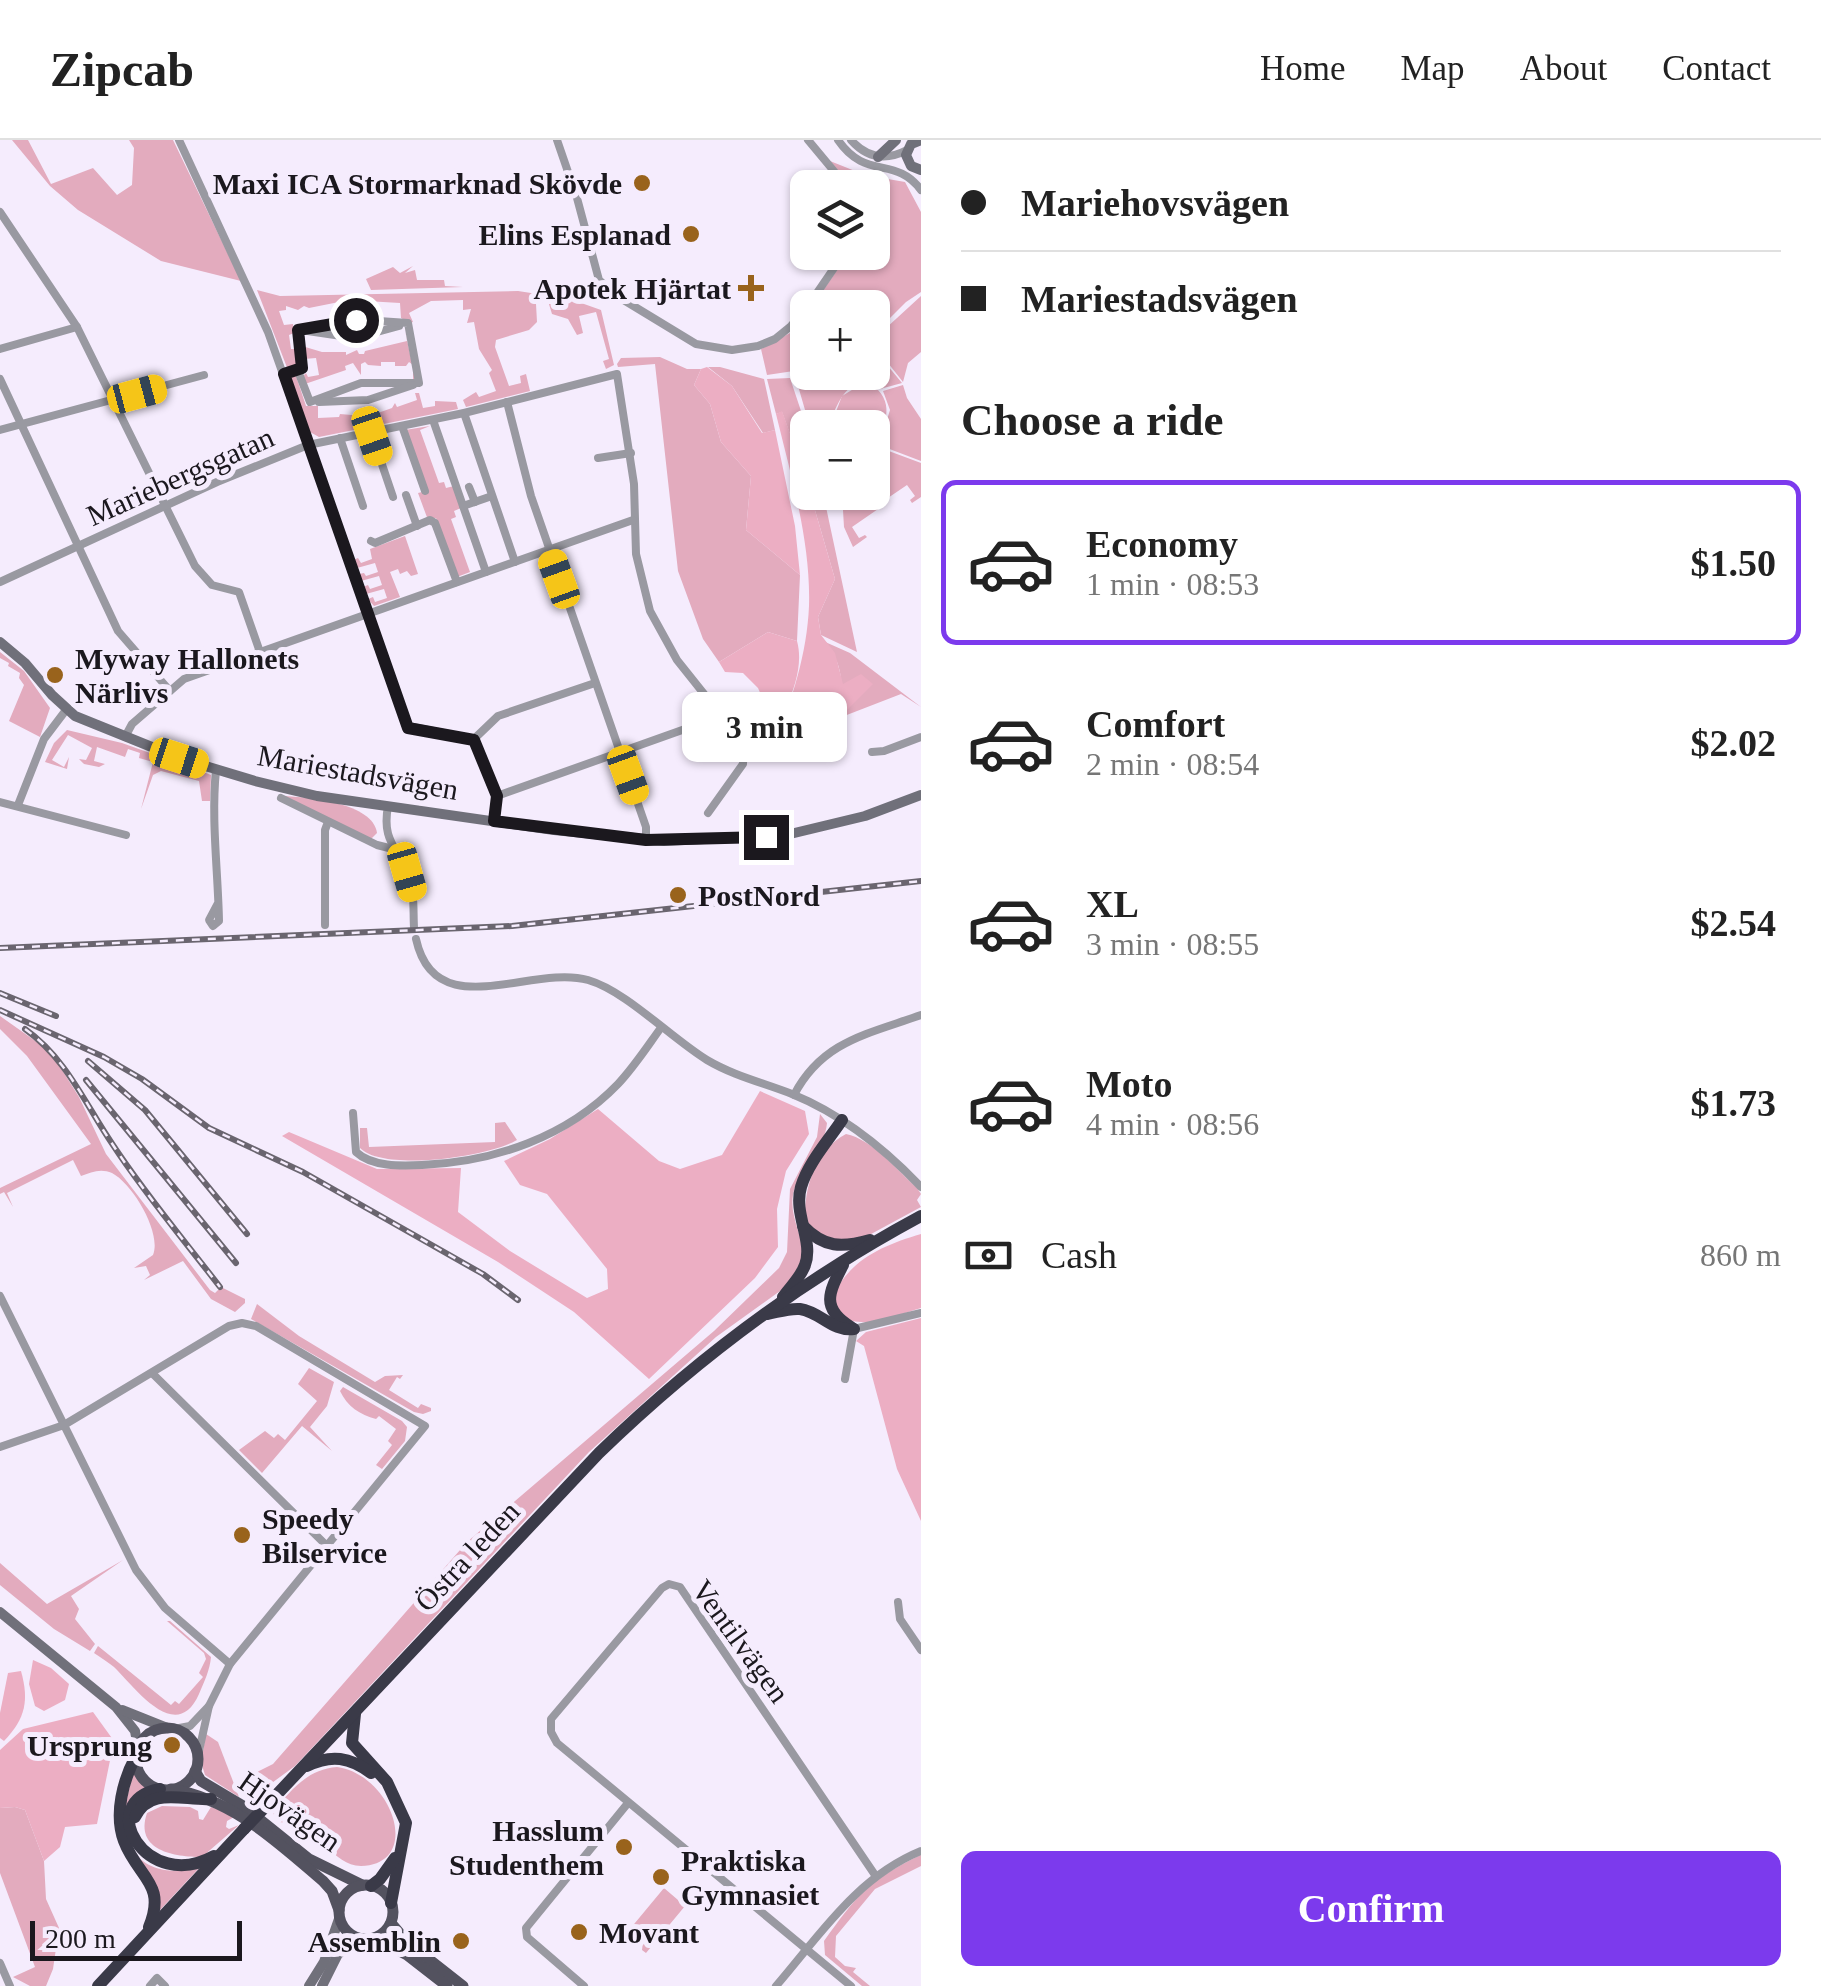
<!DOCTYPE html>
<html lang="en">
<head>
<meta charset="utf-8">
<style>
	:root { --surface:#fff; --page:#f6f6f6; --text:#222; --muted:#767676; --line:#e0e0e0; --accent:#7c3aed }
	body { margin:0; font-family:Georgia,serif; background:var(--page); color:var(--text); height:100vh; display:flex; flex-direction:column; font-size:38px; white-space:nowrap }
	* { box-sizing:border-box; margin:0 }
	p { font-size:32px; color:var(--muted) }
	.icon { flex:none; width:55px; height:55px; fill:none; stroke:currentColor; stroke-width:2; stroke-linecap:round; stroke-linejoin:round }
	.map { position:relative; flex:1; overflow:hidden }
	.details { display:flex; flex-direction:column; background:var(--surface); width:900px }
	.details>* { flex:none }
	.hud { display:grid; align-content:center; height:220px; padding:0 40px; background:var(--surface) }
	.fabs { position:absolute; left:790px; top:30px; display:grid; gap:20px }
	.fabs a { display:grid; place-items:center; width:100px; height:100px; border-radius:15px; background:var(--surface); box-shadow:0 2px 8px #0004; font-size:50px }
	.scale { position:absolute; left:30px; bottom:25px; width:212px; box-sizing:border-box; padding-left:10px; border:5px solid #1b181e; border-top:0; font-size:28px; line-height:35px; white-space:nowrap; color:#1b181e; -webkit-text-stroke:8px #f5ecfd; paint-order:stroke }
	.end { position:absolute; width:45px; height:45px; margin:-22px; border:12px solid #1b181e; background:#fff; box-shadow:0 0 0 5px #fff }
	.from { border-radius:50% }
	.bubble { position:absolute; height:70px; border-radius:15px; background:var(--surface); box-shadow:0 2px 8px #0004; font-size:32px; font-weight:600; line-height:70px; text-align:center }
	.car { position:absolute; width:30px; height:60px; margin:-30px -15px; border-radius:12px; box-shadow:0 0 8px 2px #0007; background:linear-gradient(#f5c518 24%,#345 0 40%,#f5c518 0 76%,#345 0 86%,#f5c518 0) }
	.hud b { display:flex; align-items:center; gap:35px; height:95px; font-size:38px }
	.hud b+b { border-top:2px solid var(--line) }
	.hud i { width:25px; height:25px; background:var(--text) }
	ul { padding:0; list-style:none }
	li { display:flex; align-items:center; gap:30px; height:165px; margin:0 20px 15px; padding:0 20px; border:5px solid transparent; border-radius:15px }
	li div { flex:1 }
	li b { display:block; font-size:38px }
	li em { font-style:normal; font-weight:600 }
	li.selected { border-color:var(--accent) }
	li>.icon { width:90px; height:90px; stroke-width:1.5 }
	h2 { padding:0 40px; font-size:45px; line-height:120px }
	.pay { display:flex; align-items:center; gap:25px; height:110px; padding:0 40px; font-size:38px }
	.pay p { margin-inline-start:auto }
	.button { display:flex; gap:20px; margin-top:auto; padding:20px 40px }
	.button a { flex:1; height:115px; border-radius:15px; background:var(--accent); color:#fff; font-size:40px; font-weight:600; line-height:115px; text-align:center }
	header { display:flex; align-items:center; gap:60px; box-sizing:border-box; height:140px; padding:0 50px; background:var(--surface); border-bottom:2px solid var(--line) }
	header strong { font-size:48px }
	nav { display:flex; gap:55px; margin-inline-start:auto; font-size:35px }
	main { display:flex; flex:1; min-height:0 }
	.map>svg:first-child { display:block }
</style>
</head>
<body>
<header>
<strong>Zipcab</strong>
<nav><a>Home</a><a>Map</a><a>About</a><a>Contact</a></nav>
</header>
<main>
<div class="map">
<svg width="921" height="1846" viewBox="0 0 921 1846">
	<rect width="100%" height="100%" fill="#f5ecfd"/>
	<g fill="#e3abbe">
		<path d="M12,0H28L51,44L93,28L117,55L132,45L134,8L129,0H173L241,141L161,121L78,70L50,46Z"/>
		<path d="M830,21L865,35L905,42L921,72V152L906,162L873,195L872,168H811L849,113L872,112V48L853,47Z"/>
		<path d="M413,126L405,133L415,130L417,140H444L445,146L463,147L371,150L366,139L393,127L400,133Z"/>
		<path d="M257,150L280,156L518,151L570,159L601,170L614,225L606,229L603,221L609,219L596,172L579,176L583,193L577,195L568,179L552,174L548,161L536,164L537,182L529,190L496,200L495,207L509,246L521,243L520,236L526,234L530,251L466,267L463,260L476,252L479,257L496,251L489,233L492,230L479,209L474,182L467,183L471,169L463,170V160L431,161L409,173L413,182L410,183L401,178L400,163L349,160L347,172L344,161L309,168L304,166L298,170L286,166V170L279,171L284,185L293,184L294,193L289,195L291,209H296L298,223L288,230Z"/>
		<path d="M921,156V212L908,223L903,242L873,204V200Z"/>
		<path d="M807,173V229L767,235L761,209L790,193Z"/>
		<path d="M405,190L415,238L413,240V225L409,222L406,226H395V222H381V226L368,225L365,222L361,224V235L353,223L345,226L346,230L305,244L303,236L306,233L308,237L319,235L316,218L304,219L302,206L322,212H346V215L357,210L359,214H364L365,211L407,201Z"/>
		<path d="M873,208L902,243L880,249C848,231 838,262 828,287H810L796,239L798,235L807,232H872Z"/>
		<path d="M660,217L687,229H701L694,245L710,264L721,302L751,336L746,390L800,435L797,501L768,492L719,522L703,499L678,431L655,224L618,227L617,224L621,218Z"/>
		<path d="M708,227H720L764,239L775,290L763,293L732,246Z"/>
		<path d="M290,236H296L306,266H318V278L339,277L340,274L363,276V273L375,274L392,268L395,263L397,267L417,260L415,253H419L423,268L435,266V261L456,262L458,269L319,297L310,292Z"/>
		<path d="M790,238L807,289V341L782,272L776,274L767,239Z"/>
		<path d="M860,245L878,250C896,269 881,291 873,313L872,288L830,287L842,256Z"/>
		<path d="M903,245L907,258L921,279V321L879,305L890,270L883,251Z"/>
		<path d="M430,286L420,290L439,343L444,342L446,348L454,346L461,368L454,371L456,377L451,379L470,432L457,437L436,378L428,380L418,353L426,351L405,290Z"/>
		<path d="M878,307L921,323V357L912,363L910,360L915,356L907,345L879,364L881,367L852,387L859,398L865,395L867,397L853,407L844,387L842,353L872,352L873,319Z"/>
		<path d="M810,353H823L857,512L821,495L818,477L835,439Z"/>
		<path d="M405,396L418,434L411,436L407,431L400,434L398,429L390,432L400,457L374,466L368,459L373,457L375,462L387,458L384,449L366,454L363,447L368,445L370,449L382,445L379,436L361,441L359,434L364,433L366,436L378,432L375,423L357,428L353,420L358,418L361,423L372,419L370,409Z"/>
		<path d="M823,501L850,513L921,567L901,554L839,578C843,548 845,523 823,501Z"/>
		<path d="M0,512L24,531L50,568L40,597L9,581L24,545L19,538L20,533L8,526L9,523L0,518Z"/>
		<path d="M67,590L122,603L206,633L211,635L210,661H202L199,641L161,631L153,635L141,669L153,622L139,618L140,613L128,609L125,617L97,607L94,621L105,624L99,627L84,624L79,619L86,620L92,608L68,595L52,620L64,627L69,617L67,629L45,622L54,603Z"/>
		<path d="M283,656C309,657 373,663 377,693L371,699Z"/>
		<path d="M0,876L41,905L57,922L79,957L106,1014L210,1150L215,1153L221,1147L245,1159V1163L235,1172L211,1159L183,1121L144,1140L150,1135L146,1126L134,1128L153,1115C162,1093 133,1044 112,1033C101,1028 91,1032 81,1036L73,1020L7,1053L13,1067L4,1052L0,1054V1048L91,1004L27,916L0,889Z"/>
		<path d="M820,974L827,983C825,1009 798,1028 793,1055C789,1077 804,1096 803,1118L787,1146L716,1197L589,1312L295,1626L265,1648L254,1651L257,1665L242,1652L243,1639L273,1624L467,1402L714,1191L779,1128L787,1112L790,1049L817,997Z"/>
		<path d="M505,982L517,1000C488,1017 384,1032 360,1008V988H367L369,1007L495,1002V983Z"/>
		<path d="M846,994C872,999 898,1031 917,1048L921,1054L917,1060L921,1067L860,1100L826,1101L805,1080C804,1048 815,1010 846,994Z"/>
		<path d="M257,1164L299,1196L375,1242L385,1236L403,1235L400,1239L397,1237L389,1250L418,1268L421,1264L431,1268V1271L423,1274L414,1272L251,1179Z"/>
		<path d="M309,1228L334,1242L327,1266L310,1287L332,1311L302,1286L262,1333L239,1310L265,1291L274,1298L278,1294L285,1300L317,1261L298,1244Z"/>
		<path d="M343,1247L402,1281L407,1287L405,1301L382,1329L376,1325L392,1305L388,1301L396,1289L379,1276L376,1279C360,1275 347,1266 340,1251Z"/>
		<path d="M123,1420L71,1456L79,1469L75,1479L95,1504L90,1511L54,1489L0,1445V1423L47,1464Z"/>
		<path d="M167,1481H170L211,1517C210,1530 204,1542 199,1554C176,1606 134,1546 114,1527C108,1522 101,1518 94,1513L98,1506L171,1565L175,1561L179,1564L203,1537L199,1533L206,1519L204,1513Z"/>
		<path d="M206,1594L218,1602L239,1657L205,1635L201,1622Z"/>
		<path d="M337,1627C393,1635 423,1724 361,1726C332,1726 322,1687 280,1682L272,1672C291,1651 307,1629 337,1627Z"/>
		<path d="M134,1629L147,1647C128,1656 125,1666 129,1686C130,1693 131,1704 134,1710C145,1733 180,1734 200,1727L160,1770L129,1705L122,1679Z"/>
		<path d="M162,1666L190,1667L198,1671L199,1679L203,1680L211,1667L236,1676L227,1681L226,1687L229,1689L239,1685L202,1717C175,1717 134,1711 147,1673Z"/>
		<path d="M15,1667L25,1670L44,1721L46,1759L59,1788L53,1829L46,1846H30L13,1837L35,1827L0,1733V1668Z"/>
		<path d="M921,1715V1726L875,1749L836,1796L835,1817L845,1826L856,1828L853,1832L870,1846H862L825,1815L824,1801C856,1757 868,1740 921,1715Z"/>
		<path d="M664,1748L685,1766L646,1813L642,1810L643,1802L630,1789Z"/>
	</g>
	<g fill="#ecaec3">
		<path d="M707,227L732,246L762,293L775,290L795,386L800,435L746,390L751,336L721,302L710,264L694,245L701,229Z"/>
		<path d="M782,271L807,341L808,352L810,353L835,439L818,477L821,495L835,513L843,544L861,534L873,544L839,578L837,594C820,590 796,603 775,603C792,559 807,514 809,466C811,402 791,336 776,274Z"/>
		<path d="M768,492L797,501C807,537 779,581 764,612L750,600L768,571L758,548L743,533L725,532L719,522Z"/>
		<path d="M760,951L805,971L809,994L786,1031L777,1069L778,1107L755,1138L649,1239L574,1172L498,1122L282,996L289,992L377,1029L461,1028L458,1072L510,1111L587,1158L608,1149L607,1129L547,1054L520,1045L504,1021L550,999L598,969L659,1021L680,1029L722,1015Z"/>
		<path d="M921,1094V1168C896,1175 865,1191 841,1176L833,1156C850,1119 884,1105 921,1094Z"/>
		<path d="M921,1178V1381L897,1329L864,1206L856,1201L866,1192Z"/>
		<path d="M33,1520L51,1528L69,1544L65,1560L44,1571L35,1566L29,1544Z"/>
		<path d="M21,1531C29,1560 26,1578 4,1601L0,1598V1573L8,1533Z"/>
		<path d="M93,1572L114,1601L97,1684L65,1687L60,1707L44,1721L25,1670L15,1667L0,1668V1610L23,1589Z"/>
	</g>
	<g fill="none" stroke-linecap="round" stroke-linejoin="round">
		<g stroke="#9999a1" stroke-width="8">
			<path d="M179,0L268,192L408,586L474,599L497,656L495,681"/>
			<path d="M557,0L577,58L599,140L617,156L696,204L732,210L758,206L775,199L791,186L806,169L845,112"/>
			<path d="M808,0L848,48"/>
			<path d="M838,0C866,41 895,15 921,50"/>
			<path d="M851,0C867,18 886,21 907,10"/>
			<path d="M0,72L77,187L195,426L212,445L239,452L260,512"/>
			<path d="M301,190L355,198L399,186"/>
			<path d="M0,209L77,187"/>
			<path d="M284,234L302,227L298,190L349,179L408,183L419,243H361L310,262L298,231"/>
			<path d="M0,239L118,491L170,551"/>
			<path d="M319,262L368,260L413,245"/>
			<path d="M507,262L531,356L620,612"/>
			<path d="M464,273L515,422"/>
			<path d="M433,280L486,432"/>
			<path d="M402,286L425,351"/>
			<path d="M0,290L204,235"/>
			<path d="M371,292L393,357"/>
			<path d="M340,298L363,366"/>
			<path d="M598,318L631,313"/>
			<path d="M469,347L475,362"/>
			<path d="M406,355L417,386"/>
			<path d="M463,366L492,356"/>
			<path d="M371,401L375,403L430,380L435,383L457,442"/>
			<path d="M0,442L217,342L308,305L464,273L617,234L634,344L636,414L650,471L677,520L744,604L743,624L708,673"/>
			<path d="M125,597L132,584L184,539L633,380"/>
			<path d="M474,599L498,576L595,543"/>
			<path d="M872,612L884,611L921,597"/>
			<path d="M216,630C211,679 218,731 219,781L213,786L209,780L218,763"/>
			<path d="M628,635L646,687V701"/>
			<path d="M497,656L685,589L713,565"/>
			<path d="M281,658L377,705L393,709"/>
			<path d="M0,662L126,695"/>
			<path d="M18,665L44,599L66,570"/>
			<path d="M388,666C382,699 395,705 407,732C415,749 413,769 414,788"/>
			<path d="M325,785V690L328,682"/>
			<path d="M416,799C435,886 531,824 588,840C626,851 671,898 707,920C734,936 764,943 792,954C841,974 885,1009 921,1047"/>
			<path d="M794,955C822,901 868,894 921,875"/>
			<path d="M353,973L356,1012C372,1027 401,1026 422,1025C494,1022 567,997 618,944C634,927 647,907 660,889"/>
			<path d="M0,1156L136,1430L165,1468L230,1524"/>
			<path d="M152,1233L328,1407"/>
			<path d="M845,1239L854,1189L921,1173"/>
			<path d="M0,1307L64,1285L229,1186L242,1183L256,1186L425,1286L230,1524L209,1566L197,1620"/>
			<path d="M898,1462L900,1479L921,1510"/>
			<path d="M174,1589L190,1586L209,1566"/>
			<path d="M0,1823L10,1846"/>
			<path d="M150,1846L157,1838L165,1846"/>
			<path d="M584,1846L527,1797L526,1788L628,1663"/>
			<path d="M776,1846C820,1795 857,1737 921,1711"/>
			<path d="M851,1846L557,1603L551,1592V1579L662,1448L669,1444L680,1447L875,1735"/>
		</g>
		<g stroke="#70707a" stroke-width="10">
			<path d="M921,0L911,4L906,15L911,26L921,30"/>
			<path d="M878,17L896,0"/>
			<path d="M0,502L25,523L52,555L75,576L179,618L255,641L317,656L554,690L664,701L786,695L865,676L921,655"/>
			<path d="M0,1472L116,1567L135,1591L138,1607"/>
			<path d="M122,1570L167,1588"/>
			<path d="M309,1846L324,1822L339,1779"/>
			<path d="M322,1846L338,1814L360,1799"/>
		</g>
		<g stroke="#53525f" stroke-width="11">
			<circle cx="167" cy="1619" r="31"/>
			<path d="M195,1631L201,1641L243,1666L309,1719L362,1745"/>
			<path d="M171,1649C234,1660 276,1701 323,1741L332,1751L339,1770"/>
			<circle cx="366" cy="1772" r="27"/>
			<path d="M391,1783L407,1802L463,1846"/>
			<path d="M375,1798L407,1815L447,1846"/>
		</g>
		<g stroke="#3a3a48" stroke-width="12">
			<path d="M803,1086C824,1108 842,1108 870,1100"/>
			<path d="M843,1125C829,1152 820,1168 851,1187"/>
			<path d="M783,1157C790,1147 801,1137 805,1125C814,1101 793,1074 801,1047C808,1023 828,1001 842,980"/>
			<path d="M767,1174C778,1172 789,1168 800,1169C821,1172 832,1192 854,1189"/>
			<path d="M355,1574L352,1603L387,1642L406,1683L391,1763"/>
			<path d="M136,1616C123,1640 114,1674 124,1701C138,1738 167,1743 149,1787"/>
			<path d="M307,1626C331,1614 350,1617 371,1633"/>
			<path d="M160,1649C93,1662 146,1754 214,1716"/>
			<path d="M266,1666L599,1313C696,1219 802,1140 921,1076"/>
			<path d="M135,1677C150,1646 184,1661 211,1659"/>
			<path d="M371,1746L380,1739L395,1718"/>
			<path d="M98,1846L244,1689"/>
		</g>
		<defs>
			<g id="rail">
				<path d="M0,808L512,786L921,741"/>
				<path d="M0,853L56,876"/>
				<path d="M0,870L104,917L142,939L209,988L303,1032L483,1134L518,1160"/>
				<path d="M25,889C67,919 85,964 113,1005C145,1054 184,1100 220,1147"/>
				<path d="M88,921L145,970L247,1094"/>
				<path d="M86,940L236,1123"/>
			</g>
		</defs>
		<use href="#rail" stroke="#6a656f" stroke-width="6"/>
		<use href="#rail" stroke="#f5ecfd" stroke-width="2.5" stroke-dasharray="8" stroke-linecap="butt"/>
		<path stroke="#3a3a48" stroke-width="12" d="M244,1689L266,1666"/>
	</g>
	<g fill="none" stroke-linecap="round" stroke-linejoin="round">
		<path stroke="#1b181e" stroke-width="12" d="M356,180L298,190L302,228L284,234L408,588L474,600L497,656L494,681L646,700L766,697"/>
	</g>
	<g fill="#99631c" stroke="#f5ecfd" stroke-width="4">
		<circle cx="642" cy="43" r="10"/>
		<circle cx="691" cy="94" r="10"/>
		<path d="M746 133h10v10h10v10h-10v10h-10v-10h-10v-10h10z"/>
		<circle cx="55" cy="535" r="10"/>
		<circle cx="678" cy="755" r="10"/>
		<circle cx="242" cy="1395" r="10"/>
		<circle cx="172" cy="1605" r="10"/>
		<circle cx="624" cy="1707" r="10"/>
		<circle cx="661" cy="1737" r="10"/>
		<circle cx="579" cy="1792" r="10"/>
		<circle cx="461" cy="1801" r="10"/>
	</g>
	<g text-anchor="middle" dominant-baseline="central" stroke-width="10" stroke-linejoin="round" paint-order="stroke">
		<g font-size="30" font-weight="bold" fill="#1b181e" stroke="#f5ecfd" text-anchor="end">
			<text x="622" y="43">Maxi ICA Stormarknad Skövde</text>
			<text x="671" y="94">Elins Esplanad</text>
			<text x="731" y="148">Apotek Hjärtat</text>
			<text x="75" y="518" text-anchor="start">Myway Hallonets<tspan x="75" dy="34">Närlivs</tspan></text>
			<text x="698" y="755" text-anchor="start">PostNord</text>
			<text x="262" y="1378" text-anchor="start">Speedy<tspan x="262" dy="34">Bilservice</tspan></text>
			<text x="152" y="1605">Ursprung</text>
			<text x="604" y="1690">Hasslum<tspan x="604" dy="34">Studenthem</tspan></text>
			<text x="681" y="1720" text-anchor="start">Praktiska<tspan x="681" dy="34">Gymnasiet</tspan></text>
			<text x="599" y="1792" text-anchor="start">Movant</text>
			<text x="441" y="1801">Assemblin</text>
		</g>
		<g font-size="30" fill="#1b181e" stroke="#f5ecfd">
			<text transform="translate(180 336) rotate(-24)">Mariebergsgatan</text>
			<text transform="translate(358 632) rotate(10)">Mariestadsvägen</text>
			<text transform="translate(467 1416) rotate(-47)">Östra leden</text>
			<text transform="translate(741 1501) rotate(54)">Ventilvägen</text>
			<text transform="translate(290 1671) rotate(35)">Hjovägen</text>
		</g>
	</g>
</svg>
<div class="fabs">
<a><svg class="icon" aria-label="layers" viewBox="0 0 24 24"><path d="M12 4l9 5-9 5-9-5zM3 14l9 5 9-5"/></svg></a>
<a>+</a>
<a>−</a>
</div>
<div class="scale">200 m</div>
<i class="end from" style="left:356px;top:180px"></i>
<i class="end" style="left:766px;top:697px"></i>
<div class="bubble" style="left:682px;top:552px;width:165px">3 min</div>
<i class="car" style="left:137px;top:254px;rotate:75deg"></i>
<i class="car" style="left:372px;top:296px;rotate:161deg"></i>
<i class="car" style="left:559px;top:439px;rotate:340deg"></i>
<i class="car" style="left:179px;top:618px;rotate:108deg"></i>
<i class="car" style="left:628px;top:635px;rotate:160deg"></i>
<i class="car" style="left:407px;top:732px;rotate:164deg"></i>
</div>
<section class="details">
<div class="hud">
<b><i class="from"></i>Mariehovsvägen</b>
<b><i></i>Mariestadsvägen</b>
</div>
<h2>Choose a ride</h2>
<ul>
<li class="selected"><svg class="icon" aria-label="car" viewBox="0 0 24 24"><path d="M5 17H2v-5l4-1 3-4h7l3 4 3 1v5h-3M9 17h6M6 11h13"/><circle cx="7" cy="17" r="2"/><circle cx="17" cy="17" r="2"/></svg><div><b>Economy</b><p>1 min · 08:53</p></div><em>$1.50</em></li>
<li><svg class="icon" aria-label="car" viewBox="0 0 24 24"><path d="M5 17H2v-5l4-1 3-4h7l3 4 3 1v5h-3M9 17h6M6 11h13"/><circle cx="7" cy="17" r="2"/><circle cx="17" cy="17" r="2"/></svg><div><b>Comfort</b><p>2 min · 08:54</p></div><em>$2.02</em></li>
<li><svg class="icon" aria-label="car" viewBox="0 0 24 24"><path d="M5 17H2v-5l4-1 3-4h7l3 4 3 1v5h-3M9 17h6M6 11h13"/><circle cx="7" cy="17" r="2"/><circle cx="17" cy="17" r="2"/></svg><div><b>XL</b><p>3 min · 08:55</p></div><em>$2.54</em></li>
<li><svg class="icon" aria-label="car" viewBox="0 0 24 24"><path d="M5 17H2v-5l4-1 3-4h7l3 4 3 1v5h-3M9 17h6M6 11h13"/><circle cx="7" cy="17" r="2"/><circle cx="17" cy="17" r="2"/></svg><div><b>Moto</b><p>4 min · 08:56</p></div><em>$1.73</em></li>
</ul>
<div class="pay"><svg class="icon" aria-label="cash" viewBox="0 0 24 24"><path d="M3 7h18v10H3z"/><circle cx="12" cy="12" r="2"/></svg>Cash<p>860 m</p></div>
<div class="button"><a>Confirm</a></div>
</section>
</main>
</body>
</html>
